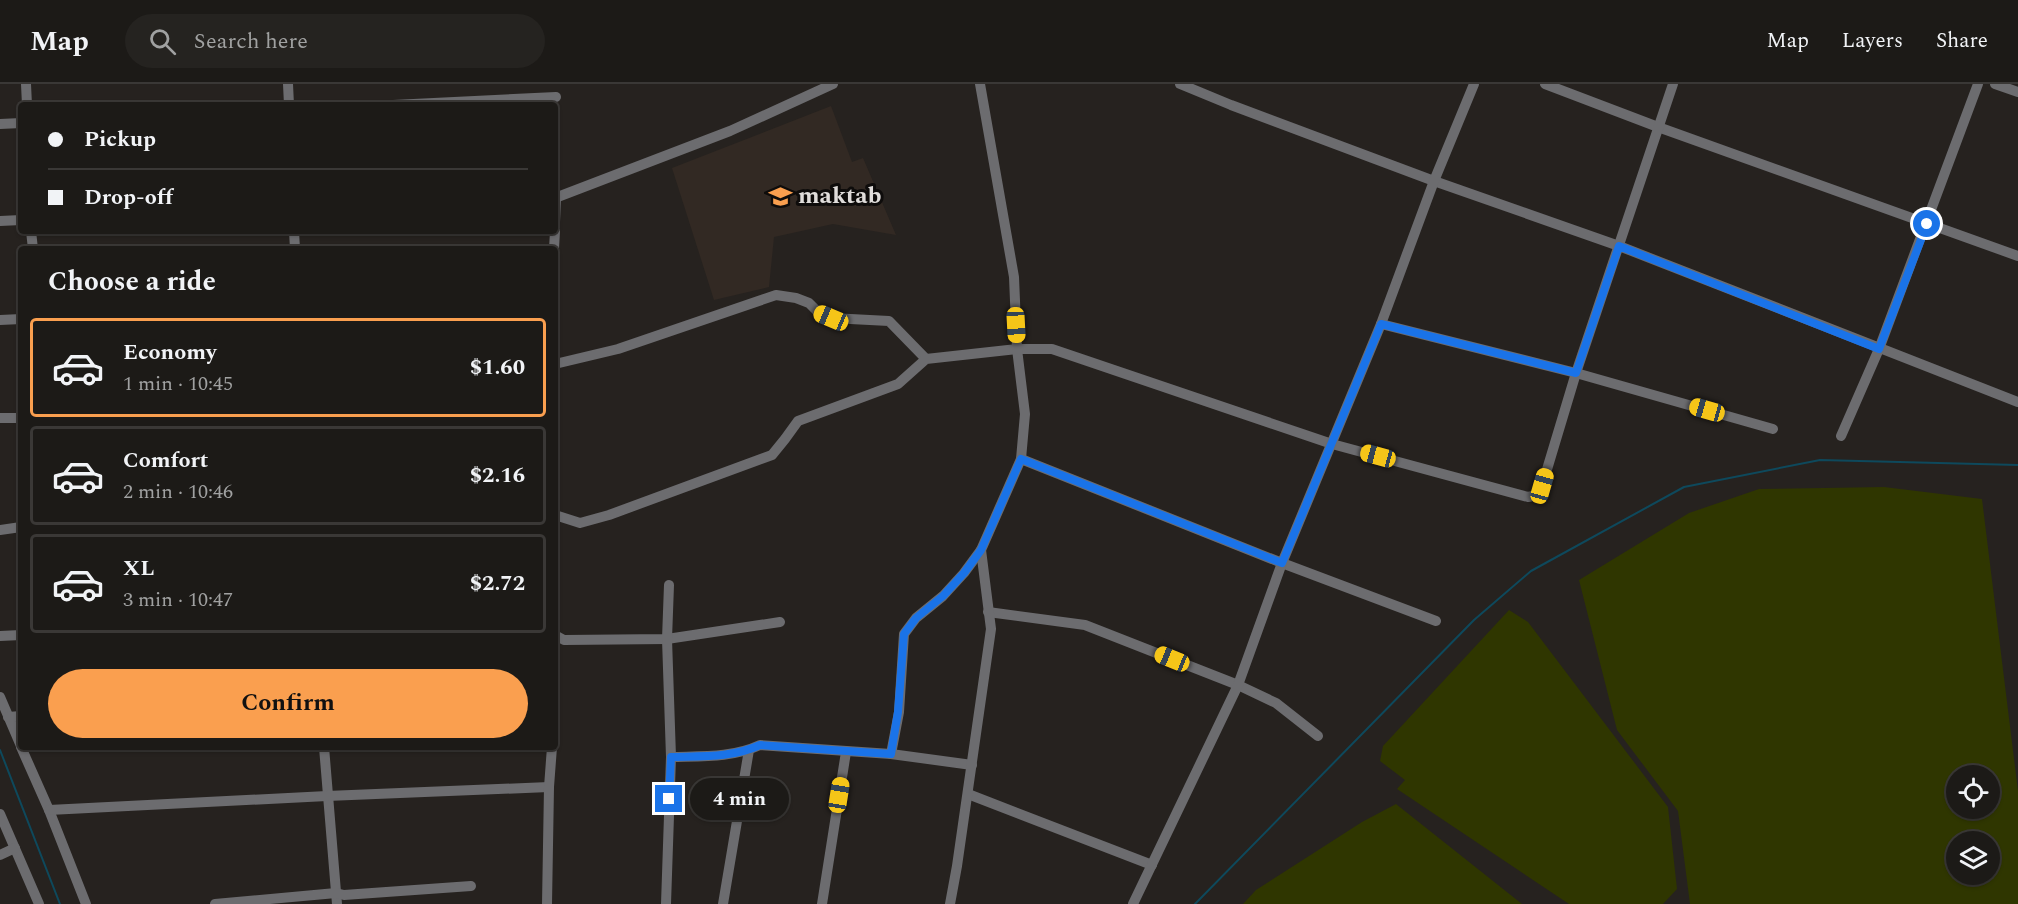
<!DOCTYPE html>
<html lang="en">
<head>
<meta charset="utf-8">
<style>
	:root { --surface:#1c1a17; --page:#252320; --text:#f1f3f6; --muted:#a0a1a1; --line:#3a3836; --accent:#fa9f4f }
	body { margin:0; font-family:Spectral,serif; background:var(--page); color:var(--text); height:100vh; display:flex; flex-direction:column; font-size:22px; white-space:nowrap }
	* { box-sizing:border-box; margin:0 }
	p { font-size:20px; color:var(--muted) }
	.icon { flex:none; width:33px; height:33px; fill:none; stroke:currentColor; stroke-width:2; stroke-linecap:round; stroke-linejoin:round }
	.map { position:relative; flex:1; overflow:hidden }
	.side { position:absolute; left:18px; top:162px; width:540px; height:504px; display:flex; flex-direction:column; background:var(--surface); border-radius:6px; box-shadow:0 2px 4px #0004,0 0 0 2px var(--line) }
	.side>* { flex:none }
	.top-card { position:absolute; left:18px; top:18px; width:540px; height:132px; border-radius:6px; box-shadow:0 2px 4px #0004,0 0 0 2px var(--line); display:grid; align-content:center; height:132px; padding:0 30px; background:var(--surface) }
	.tools { position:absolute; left:1946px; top:681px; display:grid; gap:12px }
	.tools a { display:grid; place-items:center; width:54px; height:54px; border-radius:50%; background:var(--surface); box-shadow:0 2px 4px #0004,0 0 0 2px var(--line); font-size:30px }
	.end { position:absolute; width:27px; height:27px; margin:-14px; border:8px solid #1a73e8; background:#fff; box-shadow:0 0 0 3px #fff }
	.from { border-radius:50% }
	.bubble { position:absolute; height:42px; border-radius:21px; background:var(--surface); box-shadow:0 2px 4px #0004,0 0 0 2px var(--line); font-size:20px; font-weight:700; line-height:42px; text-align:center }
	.car { position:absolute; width:18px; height:36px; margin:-18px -9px; border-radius:8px; box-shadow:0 0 4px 2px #0007; background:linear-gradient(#f5c518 24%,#345 0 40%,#f5c518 0 76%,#345 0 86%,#f5c518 0) }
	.top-card b { display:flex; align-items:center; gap:21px; height:57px; font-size:22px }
	.top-card b+b { border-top:2px solid var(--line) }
	.top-card i { width:15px; height:15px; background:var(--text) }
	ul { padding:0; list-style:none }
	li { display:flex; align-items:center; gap:18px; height:99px; margin:0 12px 9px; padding:0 18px; border:3px solid var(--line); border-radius:6px }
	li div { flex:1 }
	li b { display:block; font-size:22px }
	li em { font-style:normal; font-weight:700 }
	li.active { border-color:var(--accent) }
	li>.icon { width:54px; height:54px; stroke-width:1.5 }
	h2 { padding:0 30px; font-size:27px; line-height:72px }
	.cta { display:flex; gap:12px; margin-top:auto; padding:12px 30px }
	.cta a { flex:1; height:69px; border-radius:36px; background:var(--accent); color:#111; font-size:24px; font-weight:700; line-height:69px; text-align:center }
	header { display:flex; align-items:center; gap:36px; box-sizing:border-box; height:84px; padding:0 30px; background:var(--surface); border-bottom:2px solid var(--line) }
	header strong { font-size:28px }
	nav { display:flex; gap:33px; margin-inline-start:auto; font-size:21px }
	.search { width:420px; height:54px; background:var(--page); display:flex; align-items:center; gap:15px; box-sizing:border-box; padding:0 21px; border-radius:33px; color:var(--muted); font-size:22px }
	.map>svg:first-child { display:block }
</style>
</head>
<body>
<header>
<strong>Map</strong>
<div class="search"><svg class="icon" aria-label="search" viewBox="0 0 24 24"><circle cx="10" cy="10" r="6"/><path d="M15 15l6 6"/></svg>Search here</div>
<nav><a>Map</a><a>Layers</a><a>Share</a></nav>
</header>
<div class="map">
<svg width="2018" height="820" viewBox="0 0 2018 820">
	<rect width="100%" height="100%" fill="#26221f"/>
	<path fill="#322923" d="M831,22L852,78L863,74L896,151L833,140L774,153L769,203L714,216L672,84Z"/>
	<g fill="#2f3600" fill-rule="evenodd">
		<path d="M1884,403L1982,415L2018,707V820H1690L1678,727L1617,646L1579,496L1689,429L1759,405ZM1956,692H1989V724H1956ZM1956,758H1989V790H1956Z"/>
		<path d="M1509,526L1528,538L1668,723L1677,805L1663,820H1569L1397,705L1405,696L1380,677L1383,662Z"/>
		<path d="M1396,720L1522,820H1243L1256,806L1362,738Z"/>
	</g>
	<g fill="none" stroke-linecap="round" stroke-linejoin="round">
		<g stroke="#0e495c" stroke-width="2">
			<path d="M0,666L60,820"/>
			<path d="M1195,820L1474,536L1531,487L1684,403L1820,376L2018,381"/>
		</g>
		<g stroke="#6c6c6f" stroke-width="10">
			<path d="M26,0L27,21"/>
			<path d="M288,0L289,21"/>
			<path d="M1180,0L1231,21L1434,97L1619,162L2018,318"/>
			<path d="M1545,0L1658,43L2018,172"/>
			<path d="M1995,0L2018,8"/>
			<path d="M393,21L556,13"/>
			<path d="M0,40L21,39"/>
			<path d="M555,114L730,47L833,0"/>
			<path d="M0,137L21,136"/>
			<path d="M555,138L556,114"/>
			<path d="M31,147L33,165"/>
			<path d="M294,147L295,165"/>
			<path d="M554,165L555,147"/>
			<path d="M0,236L21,235"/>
			<path d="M1381,240L1576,289L1773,345"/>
			<path d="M555,280L618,265L776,211L796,214L809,219L819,229L831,234L889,237L926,275"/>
			<path d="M0,334H21"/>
			<path d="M1841,352L1879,265L1978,0"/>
			<path d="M1021,375L1282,479L1436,537"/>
			<path d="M555,431L580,439L609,431L772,371L785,355L798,337L898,300L926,275L1017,265H1052L1332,360L1528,413L1537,411L1542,402L1576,289L1673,0"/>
			<path d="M0,446L21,443"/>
			<path d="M988,528L1085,541L1238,601L1276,619L1318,652"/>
			<path d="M555,551L564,556L667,555L780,538"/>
			<path d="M0,552L21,551"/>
			<path d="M0,613L21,662"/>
			<path d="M8,633L21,632"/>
			<path d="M21,663L49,726L86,820"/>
			<path d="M324,663L337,820"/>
			<path d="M891,670L899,628L904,550L916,534L943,512L964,489L981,466"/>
			<path d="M671,673C701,672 732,674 760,661L891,670L972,681"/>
			<path d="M968,710L1152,781"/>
			<path d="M49,726L327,712L549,703"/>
			<path d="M0,730L39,820"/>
			<path d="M0,771L15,764"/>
			<path d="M215,820L336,809L344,811L471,802"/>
			<path d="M547,820L549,703L552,663"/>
			<path d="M666,820L671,673L667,555L669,501"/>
			<path d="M723,820L749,666"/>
			<path d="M822,820L846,668"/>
			<path d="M950,820L957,782L991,545L981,466L1021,375L1025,330L1017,265L1014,193L980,0"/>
			<path d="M1133,820L1238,601L1282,479L1381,240L1434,97L1474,0"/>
		</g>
	</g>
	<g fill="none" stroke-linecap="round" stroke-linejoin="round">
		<path stroke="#1a73e8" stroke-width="8" d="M669,715L671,673C701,672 732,674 760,661L891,670L898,628L904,550L916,534L943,512L964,489L981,466L1021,375L1282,479L1381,240L1576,289L1619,162L1879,265L1927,140"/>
	</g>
	<defs>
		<symbol id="school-bare" viewBox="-9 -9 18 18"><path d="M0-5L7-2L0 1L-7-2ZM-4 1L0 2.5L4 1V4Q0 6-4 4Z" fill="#fa9f4f" stroke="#0e0c0b" stroke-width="2.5" paint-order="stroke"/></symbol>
	</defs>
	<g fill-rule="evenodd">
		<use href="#school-bare" x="764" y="96" width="33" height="33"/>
	</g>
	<g text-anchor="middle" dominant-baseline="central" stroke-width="6" stroke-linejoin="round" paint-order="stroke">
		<g font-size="24" font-weight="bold" fill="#e0dddb" stroke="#0e0c0b" text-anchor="start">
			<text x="798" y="112">maktab</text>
		</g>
	</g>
</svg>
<div class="tools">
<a><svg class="icon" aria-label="locate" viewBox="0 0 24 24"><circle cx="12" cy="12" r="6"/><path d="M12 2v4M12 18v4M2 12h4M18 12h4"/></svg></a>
<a><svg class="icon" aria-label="layers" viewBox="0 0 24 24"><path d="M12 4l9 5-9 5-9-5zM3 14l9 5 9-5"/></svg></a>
</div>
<i class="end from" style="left:1927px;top:140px"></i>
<i class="end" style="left:669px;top:715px"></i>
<div class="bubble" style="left:690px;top:694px;width:99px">4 min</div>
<i class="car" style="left:831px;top:234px;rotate:293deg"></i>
<i class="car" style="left:1016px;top:241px;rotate:177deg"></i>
<i class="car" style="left:1707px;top:326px;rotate:286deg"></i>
<i class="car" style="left:1378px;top:372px;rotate:285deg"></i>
<i class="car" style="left:1542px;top:402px;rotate:16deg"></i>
<i class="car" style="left:1172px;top:575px;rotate:292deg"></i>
<i class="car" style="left:839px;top:711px;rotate:9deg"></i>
<div class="top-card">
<b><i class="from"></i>Pickup</b>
<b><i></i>Drop-off</b>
</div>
<section class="side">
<h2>Choose a ride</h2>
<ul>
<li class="active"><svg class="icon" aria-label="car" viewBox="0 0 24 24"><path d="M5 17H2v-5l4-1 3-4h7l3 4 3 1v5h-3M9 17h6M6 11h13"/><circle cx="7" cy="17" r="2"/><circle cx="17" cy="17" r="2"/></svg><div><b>Economy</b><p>1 min · 10:45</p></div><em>$1.60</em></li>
<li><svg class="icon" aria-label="car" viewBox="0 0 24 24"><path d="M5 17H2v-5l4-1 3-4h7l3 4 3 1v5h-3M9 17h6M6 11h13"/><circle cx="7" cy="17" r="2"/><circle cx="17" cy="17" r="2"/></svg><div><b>Comfort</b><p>2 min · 10:46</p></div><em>$2.16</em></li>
<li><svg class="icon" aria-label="car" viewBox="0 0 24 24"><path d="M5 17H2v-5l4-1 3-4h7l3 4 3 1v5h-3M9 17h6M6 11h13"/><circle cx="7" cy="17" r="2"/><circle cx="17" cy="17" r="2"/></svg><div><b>XL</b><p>3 min · 10:47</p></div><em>$2.72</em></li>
</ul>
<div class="cta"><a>Confirm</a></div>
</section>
</div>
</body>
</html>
